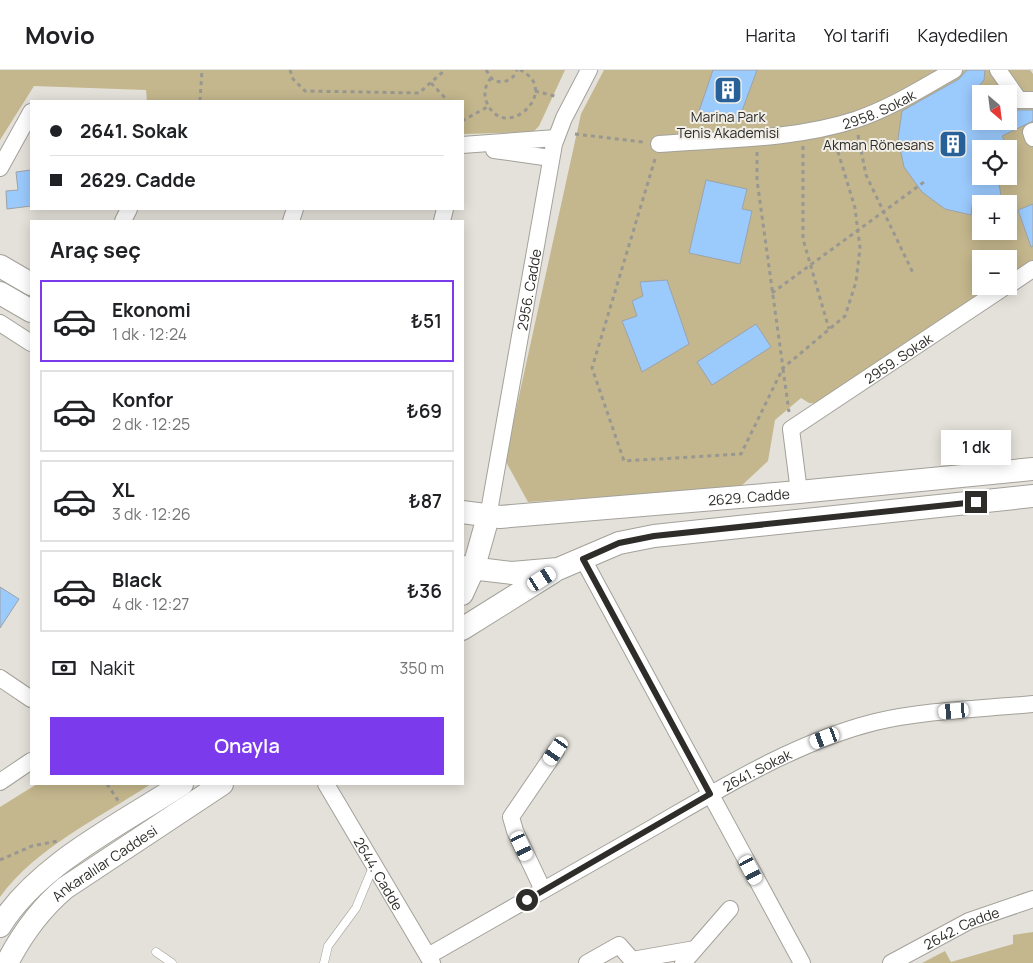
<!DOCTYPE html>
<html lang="tr">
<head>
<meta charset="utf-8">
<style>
	:root { --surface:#fff; --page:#f6f6f6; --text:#202124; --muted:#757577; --line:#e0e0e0; --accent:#7c3aed }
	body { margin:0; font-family:Manrope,sans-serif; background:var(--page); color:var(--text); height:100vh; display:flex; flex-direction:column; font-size:19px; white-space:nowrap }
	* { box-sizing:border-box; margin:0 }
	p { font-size:16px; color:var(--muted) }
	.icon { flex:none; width:28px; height:28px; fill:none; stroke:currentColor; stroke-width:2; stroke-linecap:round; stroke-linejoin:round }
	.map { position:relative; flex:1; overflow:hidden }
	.details { position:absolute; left:30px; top:150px; width:434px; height:565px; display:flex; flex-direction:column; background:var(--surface); border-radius:0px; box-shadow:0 2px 12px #0003 }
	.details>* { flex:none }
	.banner { position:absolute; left:30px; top:30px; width:434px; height:110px; border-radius:0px; box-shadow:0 2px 12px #0003; display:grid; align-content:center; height:110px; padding:0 20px; background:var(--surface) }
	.needle { width:32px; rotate:152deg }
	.tools { position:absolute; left:972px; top:15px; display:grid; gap:10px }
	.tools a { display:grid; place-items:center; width:45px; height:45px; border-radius:0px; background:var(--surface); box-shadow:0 2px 12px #0003; font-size:25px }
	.end { position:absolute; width:22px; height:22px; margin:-11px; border:6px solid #2e2d2a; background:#fff; box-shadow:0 0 0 2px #fff }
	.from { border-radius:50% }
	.bubble { position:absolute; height:35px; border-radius:0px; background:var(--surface); box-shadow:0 2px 12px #0003; font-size:16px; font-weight:600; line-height:35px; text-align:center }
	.car { position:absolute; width:15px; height:30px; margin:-15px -8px; border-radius:6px; box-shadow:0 0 4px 1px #0007; background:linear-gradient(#fff 24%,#345 0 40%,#fff 0 76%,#345 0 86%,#fff 0) }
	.banner b { display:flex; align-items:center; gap:18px; height:48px; font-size:19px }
	.banner b+b { border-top:1px solid var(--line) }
	.banner i { width:12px; height:12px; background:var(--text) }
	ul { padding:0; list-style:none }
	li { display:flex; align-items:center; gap:15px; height:82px; margin:0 10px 8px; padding:0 10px; border:2px solid var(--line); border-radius:0px }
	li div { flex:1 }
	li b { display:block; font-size:19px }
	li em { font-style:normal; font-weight:600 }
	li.active { border-color:var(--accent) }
	li>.icon { width:45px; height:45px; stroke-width:1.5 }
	h2 { padding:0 20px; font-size:22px; line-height:60px }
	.pay { display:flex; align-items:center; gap:12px; height:55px; padding:0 20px; font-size:19px }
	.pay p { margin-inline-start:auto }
	.button { display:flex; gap:10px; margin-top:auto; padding:10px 20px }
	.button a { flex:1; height:58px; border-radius:0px; background:var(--accent); color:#fff; font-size:20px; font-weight:600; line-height:58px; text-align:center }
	header { display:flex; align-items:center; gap:30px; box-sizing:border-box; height:70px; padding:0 25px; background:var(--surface); border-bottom:1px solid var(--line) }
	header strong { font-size:24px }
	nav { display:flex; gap:28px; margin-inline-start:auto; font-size:18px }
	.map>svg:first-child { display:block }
</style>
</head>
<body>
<header>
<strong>Movio</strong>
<nav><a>Harita</a><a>Yol tarifi</a><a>Kaydedilen</a></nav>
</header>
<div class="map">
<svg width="1033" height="893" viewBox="0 0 1033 893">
	<rect width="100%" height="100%" fill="#e3e1d9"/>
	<g fill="#c4b78d" fill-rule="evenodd">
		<path d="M0,0H565L539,56L533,62L463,64L462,31H147L146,20L34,16L0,70Z"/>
		<path d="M604,0H1030L1033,4V191L1009,207V189H981V216H995L821,334L809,333L801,328L775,350L768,391L739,418L528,432L505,390L581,44ZM981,24H1009V51H981ZM981,79H1009V106H981ZM981,134H1009V161H981Z"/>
		<path d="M37,714H151C102,746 34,779 0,827V737Z"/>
		<path d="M1033,862V893H922L945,881L951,892L1013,874V865Z"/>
	</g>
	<g fill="#9bcafd" stroke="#9da2a8">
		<path d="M713,0H757L738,52L699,41Z"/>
		<path d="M967,0H985L984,10L978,17L981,23V51H1009V40H1033V51L1002,66L1009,79H981V106H998L1001,126L973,129L971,145L945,139L922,122L904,97L898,69L902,41L959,9Z"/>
		<path d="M31,100V136L7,139L6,121L18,120L16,102Z"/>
		<path d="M706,110L747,119L742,139L752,141L740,194L689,183Z"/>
		<path d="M1033,134V176L1031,177L1018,140Z"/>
		<path d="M667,210L689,274L642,302L622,251L637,246L632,231L643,226L640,212Z"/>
		<path d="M756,254L771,277L712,315L697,292Z"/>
		<path d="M0,517L19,529L0,558Z"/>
	</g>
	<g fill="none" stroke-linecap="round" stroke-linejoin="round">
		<defs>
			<g id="service">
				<path d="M156,882L172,893"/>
				<path d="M324,893L328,876L356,838L373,797"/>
			</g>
			<g id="minor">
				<path d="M998,0L1019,30H1033"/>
				<path d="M1033,61L1031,62L1033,68"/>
				<path id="s1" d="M659,74C723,69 793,70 855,50C891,38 922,18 954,0"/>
				<path d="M462,75L556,68"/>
				<path d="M494,80L551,88"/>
				<path d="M0,98L31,42"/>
				<path d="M123,151L129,139"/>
				<path d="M291,151L295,139"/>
				<path d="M442,151L445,139"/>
				<path d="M1009,215L1033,199"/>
				<path d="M0,253L31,273"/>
				<path id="s2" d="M799,422L791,359L1006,216"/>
				<path id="s3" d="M488,447L554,74L564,48L589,0"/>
				<path d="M583,489L802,893"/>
				<path d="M0,608L31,629"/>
				<path d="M0,712L31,691"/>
				<path id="s4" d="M326,714L432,893"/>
				<path d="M543,820L515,761L511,747L556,681"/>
				<path id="s5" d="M428,886C503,843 579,800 654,757C725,716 796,672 875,652C926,640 981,639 1033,634"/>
				<path d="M587,893L619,875L632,890L695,879"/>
				<path d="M683,893L730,839"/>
				<path id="s6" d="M891,893L969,851L1033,829"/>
			</g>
			<g id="secondary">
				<path d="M0,196L31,214"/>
				<path d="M0,223L31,241"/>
				<path id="s7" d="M462,442L500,447L799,422L1033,399"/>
				<path d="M462,497L512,503L558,499L619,473L654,466L1033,426"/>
				<path d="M462,524L473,500L488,447"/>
				<path d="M462,559L553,502"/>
				<path d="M0,856C38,794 123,753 182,714"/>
				<path id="s8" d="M7,893C22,864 40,839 65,818L222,714"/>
			</g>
		</defs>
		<use href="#service" stroke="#a3a19a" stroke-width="9"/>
		<use href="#minor" stroke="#a3a19a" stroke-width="18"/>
		<use href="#secondary" stroke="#a3a19a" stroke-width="24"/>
		<g stroke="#999791" stroke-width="3" stroke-dasharray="4 4" stroke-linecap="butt">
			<path d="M290,0L293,9L305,21L419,23L445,0"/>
			<path d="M486,0L493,10C503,14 513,11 517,0"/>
			<path d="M491,8C485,15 483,24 487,33C505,74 563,20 520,0"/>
			<path d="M431,13L448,31"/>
			<path d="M535,21L558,27"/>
			<path d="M200,31L202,0"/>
			<path d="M462,51L489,36"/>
			<path d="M575,64L643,72"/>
			<path d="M858,65L866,105L913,203"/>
			<path d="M803,76V169L829,259"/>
			<path d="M757,82V110L783,298L845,246L856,212L860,178L855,138L835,72"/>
			<path d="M655,89L592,298L624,391L741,384L783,298"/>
			<path d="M772,223L924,112"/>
			<path d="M783,299L789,342"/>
			<path d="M107,714L119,732"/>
			<path d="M0,790L32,776L58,771"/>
		</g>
		<use href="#service" stroke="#fff" stroke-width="8"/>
		<use href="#minor" stroke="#fff" stroke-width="16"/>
		<use href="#secondary" stroke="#fff" stroke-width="22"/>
	</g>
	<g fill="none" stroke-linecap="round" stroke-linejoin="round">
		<path stroke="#2e2d2a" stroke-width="6" d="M527,830L710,724L583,489L619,473L654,466L976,432"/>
	</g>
	<defs>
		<symbol id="building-square" viewBox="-11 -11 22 22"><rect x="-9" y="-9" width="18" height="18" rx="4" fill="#286199" stroke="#f0eee7"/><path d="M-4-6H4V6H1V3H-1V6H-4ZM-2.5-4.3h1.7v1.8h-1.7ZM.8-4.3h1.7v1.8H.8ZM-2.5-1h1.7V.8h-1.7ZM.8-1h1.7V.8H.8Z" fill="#fff"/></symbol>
	</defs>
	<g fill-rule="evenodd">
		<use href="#building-square" x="712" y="4" width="32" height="32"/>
		<use href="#building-square" x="937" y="58" width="32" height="32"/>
	</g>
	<g text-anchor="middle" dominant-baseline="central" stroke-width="4" stroke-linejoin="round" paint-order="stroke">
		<g font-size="14" fill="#2e2d2a" stroke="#f0eee7">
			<text stroke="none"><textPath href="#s1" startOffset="224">2958. Sokak</textPath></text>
			<text stroke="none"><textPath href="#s3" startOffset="231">2956. Cadde</textPath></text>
			<text stroke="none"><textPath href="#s2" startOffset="192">2959. Sokak</textPath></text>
			<text stroke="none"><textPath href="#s7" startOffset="288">2629. Cadde</textPath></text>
			<text stroke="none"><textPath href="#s5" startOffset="378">2641. Sokak</textPath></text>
			<text stroke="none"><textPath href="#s8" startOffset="142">Ankaralılar Caddesi</textPath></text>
			<text stroke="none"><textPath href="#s4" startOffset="104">2644. Cadde</textPath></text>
			<text stroke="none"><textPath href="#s6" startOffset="79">2642. Cadde</textPath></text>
		</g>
		<g font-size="14" fill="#2e2d2a" stroke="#f0eee7">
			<text x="728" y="46">Marina Park<tspan x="728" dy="16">Tenis Akademisi</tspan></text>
			<text x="934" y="74" text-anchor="end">Akman Rönesans</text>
		</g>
	</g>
</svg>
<div class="tools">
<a><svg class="needle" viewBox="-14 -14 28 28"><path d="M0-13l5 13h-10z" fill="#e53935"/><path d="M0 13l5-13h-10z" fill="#757577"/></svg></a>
<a><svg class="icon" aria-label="locate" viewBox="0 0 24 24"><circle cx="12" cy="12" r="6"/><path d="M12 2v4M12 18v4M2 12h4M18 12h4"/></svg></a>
<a>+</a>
<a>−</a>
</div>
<i class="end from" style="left:527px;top:830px"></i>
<i class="end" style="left:976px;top:432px"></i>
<div class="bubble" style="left:941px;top:360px;width:70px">1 dk</div>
<i class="car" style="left:542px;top:509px;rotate:58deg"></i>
<i class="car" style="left:954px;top:641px;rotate:265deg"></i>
<i class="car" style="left:825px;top:668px;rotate:249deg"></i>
<i class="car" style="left:556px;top:681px;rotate:215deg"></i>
<i class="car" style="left:522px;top:776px;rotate:155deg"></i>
<i class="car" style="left:751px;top:800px;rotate:152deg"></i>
<div class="banner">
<b><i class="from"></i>2641. Sokak</b>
<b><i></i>2629. Cadde</b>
</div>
<section class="details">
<h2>Araç seç</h2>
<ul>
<li class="active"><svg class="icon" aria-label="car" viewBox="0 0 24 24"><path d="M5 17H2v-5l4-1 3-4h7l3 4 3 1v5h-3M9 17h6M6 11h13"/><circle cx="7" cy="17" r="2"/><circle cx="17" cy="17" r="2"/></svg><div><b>Ekonomi</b><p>1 dk · 12:24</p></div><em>₺51</em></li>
<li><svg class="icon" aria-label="car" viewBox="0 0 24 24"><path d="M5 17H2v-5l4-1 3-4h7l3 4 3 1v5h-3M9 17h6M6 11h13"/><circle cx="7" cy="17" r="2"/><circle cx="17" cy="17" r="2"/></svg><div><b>Konfor</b><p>2 dk · 12:25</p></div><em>₺69</em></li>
<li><svg class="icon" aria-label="car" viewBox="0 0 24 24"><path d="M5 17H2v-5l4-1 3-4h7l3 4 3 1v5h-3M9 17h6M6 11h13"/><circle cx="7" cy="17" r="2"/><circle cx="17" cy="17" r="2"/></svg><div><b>XL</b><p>3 dk · 12:26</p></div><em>₺87</em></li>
<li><svg class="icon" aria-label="car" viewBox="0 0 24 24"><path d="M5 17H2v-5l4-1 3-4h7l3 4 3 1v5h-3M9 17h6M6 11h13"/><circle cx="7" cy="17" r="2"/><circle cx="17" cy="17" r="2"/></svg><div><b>Black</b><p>4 dk · 12:27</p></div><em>₺36</em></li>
</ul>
<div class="pay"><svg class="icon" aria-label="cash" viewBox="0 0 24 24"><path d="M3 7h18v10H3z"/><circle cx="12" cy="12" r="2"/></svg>Nakit<p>350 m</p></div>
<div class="button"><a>Onayla</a></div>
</section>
</div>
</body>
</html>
